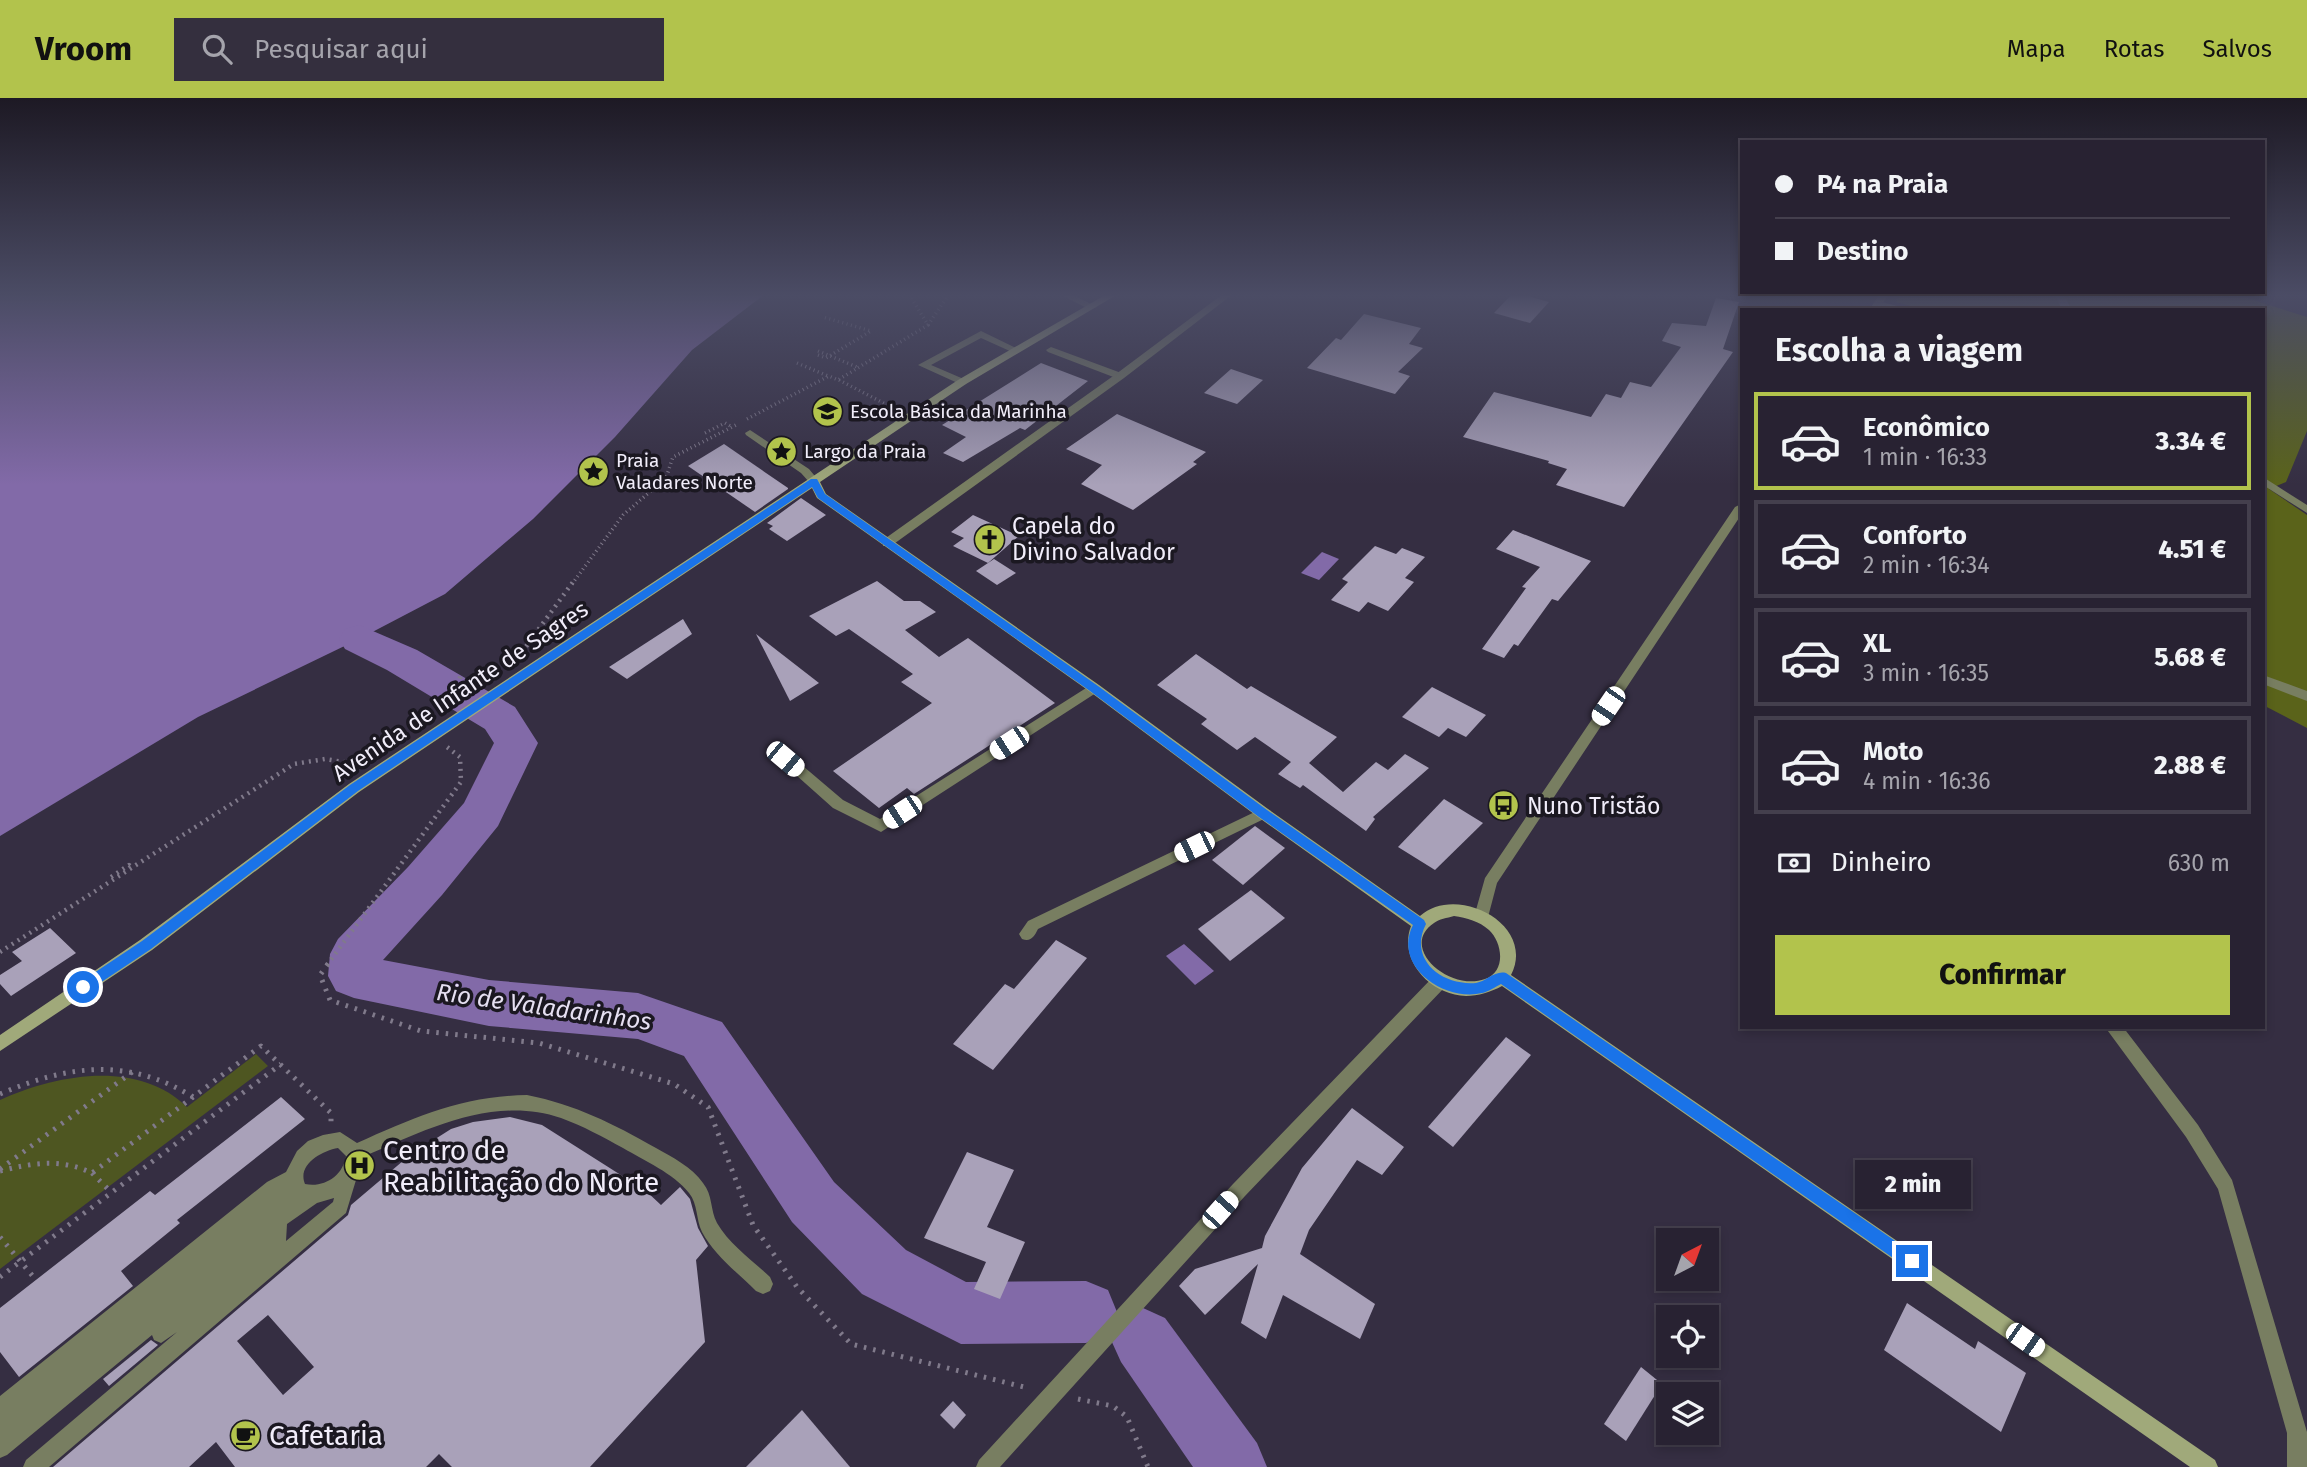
<!DOCTYPE html>
<html lang="pt">
<head>
<meta charset="utf-8">
<style>
	:root { --surface:#282232; --page:#342f3e; --text:#f1f3f6; --muted:#a5a4ac; --line:#443f4d; --accent:#b2c34c }
	body { margin:0; font-family:"Fira Sans",sans-serif; background:var(--page); color:var(--text); height:100vh; display:flex; flex-direction:column; font-size:26px; white-space:nowrap }
	* { box-sizing:border-box; margin:0 }
	p { font-size:23px; color:var(--muted) }
	.icon { flex:none; width:38px; height:38px; fill:none; stroke:currentColor; stroke-width:2; stroke-linecap:round; stroke-linejoin:round }
	.map { position:relative; flex:1; overflow:hidden }
	.drawer { position:absolute; left:1740px; top:210px; width:525px; height:721px; display:flex; flex-direction:column; background:var(--surface); border-radius:0px; box-shadow:0 4px 10px #0003,0 0 0 2px var(--line) }
	.drawer>* { flex:none }
	.hud { position:absolute; left:1740px; top:42px; width:525px; height:154px; border-radius:0px; box-shadow:0 4px 10px #0003,0 0 0 2px var(--line); display:grid; align-content:center; height:154px; padding:0 35px; background:var(--surface) }
	.needle { width:46px; rotate:41deg }
	.fabs { position:absolute; left:1656px; top:1130px; display:grid; gap:14px }
	.fabs a { display:grid; place-items:center; width:63px; height:63px; border-radius:0px; background:var(--surface); box-shadow:0 4px 10px #0003,0 0 0 2px var(--line); font-size:35px }
	.end { position:absolute; width:32px; height:32px; margin:-16px; border:9px solid #1a73e8; background:#fff; box-shadow:0 0 0 4px #fff }
	.from { border-radius:50% }
	.bubble { position:absolute; height:49px; border-radius:0px; background:var(--surface); box-shadow:0 4px 10px #0003,0 0 0 2px var(--line); font-size:23px; font-weight:800; line-height:49px; text-align:center }
	.car { position:absolute; width:21px; height:42px; margin:-21px -10px; border-radius:9px; box-shadow:0 0 5px 2px #0007; background:linear-gradient(#fff 24%,#345 0 40%,#fff 0 76%,#345 0 86%,#fff 0) }
	.hud b { display:flex; align-items:center; gap:24px; height:66px; font-size:26px }
	.hud b+b { border-top:2px solid var(--line) }
	.hud i { width:18px; height:18px; background:var(--text) }
	ul { padding:0; list-style:none }
	li { display:flex; align-items:center; gap:21px; height:98px; margin:0 14px 10px; padding:0 21px; border:4px solid var(--line); border-radius:0px }
	li div { flex:1 }
	li b { display:block; font-size:26px }
	li em { font-style:normal; font-weight:800 }
	li.active { border-color:var(--accent) }
	li>.icon { width:63px; height:63px; stroke-width:1.5 }
	h2 { padding:0 35px; font-size:32px; line-height:84px }
	.pay { display:flex; align-items:center; gap:18px; height:77px; padding:0 35px; font-size:26px }
	.pay p { margin-inline-start:auto }
	.primary-button { display:flex; gap:14px; margin-top:auto; padding:14px 35px }
	.primary-button a { flex:1; height:80px; border-radius:0px; background:var(--accent); color:#111; font-size:28px; font-weight:800; line-height:80px; text-align:center }
	header { display:flex; align-items:center; gap:42px; box-sizing:border-box; height:98px; padding:0 35px; background:var(--accent); color:#111 }
	header strong { font-size:33px }
	nav { display:flex; gap:38px; margin-inline-start:auto; font-size:24px }
	.search { width:490px; height:63px; background:var(--page); display:flex; align-items:center; gap:18px; box-sizing:border-box; padding:0 24px; border-radius:0px; color:var(--muted); font-size:26px }
	.map>svg:first-child { display:block }
</style>
</head>
<body>
<header>
<strong>Vroom</strong>
<div class="search"><svg class="icon" aria-label="search" viewBox="0 0 24 24"><circle cx="10" cy="10" r="6"/><path d="M15 15l6 6"/></svg>Pesquisar aqui</div>
<nav><a>Mapa</a><a>Rotas</a><a>Salvos</a></nav>
</header>
<div class="map">
<svg width="2307" height="1369" viewBox="0 0 2307 1369">
	<rect width="100%" height="100%" fill="#352e42"/>
	<path fill="#4e5621" d="M256,956L268,968L0,1171V1002C57,976 138,961 187,1009Z"/>
	<path fill="#5a631a" d="M1900,196H2234L2307,219V333L2286,384L2269,391L2307,417V630L2263,607V212H1926L1896,204Z"/>
	<g fill="#826aa8">
		<path d="M0,196H765L692,252L615,339L533,421L445,496L359,541L198,619L0,738Z"/>
		<path d="M1322,454L1339,461L1319,482L1301,475Z"/>
		<path d="M1184,846L1214,873L1195,887L1166,858Z"/>
	</g>
	<g fill="none" stroke-linecap="round" stroke-linejoin="round">
		<g fill="#826aa8" fill-rule="evenodd">
			<path d="M359,527L417,552L515,609L538,645L498,728L442,797L383,862L489,882L638,895L722,924L834,1084L906,1152L966,1184L1086,1183L1108,1192L1117,1214L1108,1236L1086,1245L961,1246L862,1196L792,1124L684,958L638,941L489,928L354,900L336,893L328,878L330,856L338,841L408,769L464,705L494,645L485,631L387,572L345,551L339,541L345,531Z"/>
			<path d="M1143,1210L1165,1220L1257,1345L1267,1369H1193L1121,1264L1111,1242L1121,1220Z"/>
		</g>
	</g>
	<g fill="#a9a1b9" fill-rule="evenodd">
		<path d="M1512,196H1520L1549,204L1530,225L1494,215Z"/>
		<path d="M1716,200L1739,204L1723,251L1733,254L1624,409L1556,387L1567,371L1548,365L1549,363L1463,339L1494,294L1591,319L1606,296L1621,300L1630,284L1651,289L1681,249L1662,243L1672,225L1706,228Z"/>
		<path d="M1364,216L1421,230L1409,246L1423,250L1398,274L1410,278L1395,296L1307,270L1336,240L1341,242Z"/>
		<path d="M1041,265L1088,283L1025,332L1020,330L963,364L943,355L966,339L942,327Z"/>
		<path d="M1231,271L1263,282L1237,306L1204,295Z"/>
		<path d="M1117,316L1206,354L1193,364L1197,366L1133,412L1081,386L1102,367L1066,351Z"/>
		<path d="M724,346L788,390V391L755,414L688,368Z"/>
		<path d="M801,400L826,417L787,443L769,431L773,428L767,425Z"/>
		<path d="M973,417L1019,438L988,465L953,448L964,440L951,434Z"/>
		<path d="M1513,432L1591,463L1558,503L1552,501L1518,548L1514,546L1504,560L1482,551L1526,490L1522,489L1540,469L1496,451Z"/>
		<path d="M1375,448L1396,456L1402,450L1425,459L1405,480L1414,484L1388,513L1368,504L1359,514L1331,502L1348,484L1342,481Z"/>
		<path d="M994,461L1016,475L997,487L976,473Z"/>
		<path d="M877,483L904,503H920L936,514L905,532L939,559L968,540L1055,605L914,696L907,690L879,710L833,673L932,605L901,584L913,576L849,531L836,538L809,518Z"/>
		<path d="M683,521L692,536L627,581L609,569Z"/>
		<path d="M756,536L819,585L790,603Z"/>
		<path d="M1196,556L1247,591L1251,588L1337,639L1309,665L1343,694L1376,664L1388,672L1405,656L1429,670L1373,719L1375,721L1366,733L1303,687L1300,690L1278,676L1291,664L1255,639L1237,652L1201,626L1207,621L1157,587Z"/>
		<path d="M1432,589L1486,617L1466,639L1448,630L1439,639L1402,619Z"/>
		<path d="M1444,701L1483,725L1435,772L1398,749Z"/>
		<path d="M1255,728L1285,750L1243,787L1212,762Z"/>
		<path d="M1251,792L1285,820L1230,863L1198,831Z"/>
		<path d="M50,830L76,855L11,898L0,886V877L22,863L12,854Z"/>
		<path d="M1056,842L1087,860L993,972L953,946L1005,886L1014,891Z"/>
		<path d="M1506,939L1531,957L1453,1049L1428,1029Z"/>
		<path d="M281,999L305,1021L177,1122L180,1125L121,1173L133,1188L19,1279L0,1254V1210L150,1093L155,1097Z"/>
		<path d="M1352,1010L1404,1049L1382,1077L1357,1062L1309,1132L1300,1156L1375,1206L1360,1241L1283,1197L1266,1241L1241,1225L1258,1166L1205,1217L1179,1188L1195,1171L1262,1150L1265,1138L1302,1070Z"/>
		<path d="M510,1019L542,1027L646,1093L661,1107L680,1089L690,1101L698,1130L708,1148L696,1162L705,1244L590,1369H452L439,1356L426,1369H235L216,1344L189,1369H53L348,1117L351,1107L410,1057L451,1031L473,1024ZM268,1217L314,1269L283,1297L237,1243Z"/>
		<path d="M967,1054L1014,1072L987,1129L1025,1144L1000,1201L974,1191L986,1164L924,1140Z"/>
		<path d="M1907,1205L1975,1251L1978,1243L2026,1275L2001,1334L1884,1252Z"/>
		<path d="M151,1242L158,1247L109,1288L103,1281Z"/>
		<path d="M1641,1269L1662,1286L1626,1343L1604,1326Z"/>
		<path d="M953,1303L966,1317L954,1331L940,1317Z"/>
		<path d="M802,1312L850,1369H746Z"/>
	</g>
	<g fill="none" stroke-linecap="round" stroke-linejoin="round">
		<g stroke="#807a8b" stroke-width="3.5" stroke-dasharray="1 3.5" stroke-linecap="butt">
			<path d="M928,227L949,196"/>
			<path d="M818,253L857,269"/>
			<path d="M818,257L826,260L871,233L823,219"/>
			<path d="M797,265L828,278"/>
			<path d="M839,282L893,310"/>
			<path d="M747,321L829,278L838,282L928,227L909,196"/>
			<path d="M705,335L725,325L732,329"/>
			<path d="M572,486L623,417L666,380L673,359L736,327"/>
		</g>
		<g stroke="#807a8b" stroke-width="4.5" stroke-dasharray="2 5" stroke-linecap="butt">
			<path d="M522,554L573,484"/>
			<path d="M457,587L462,574"/>
			<path d="M111,779L129,767L133,770"/>
			<path d="M0,854L294,666L325,661L356,666"/>
			<path d="M327,867L461,684L460,659L447,649"/>
		</g>
		<g stroke="#807a8b" stroke-width="5" stroke-dasharray="2.5 7" stroke-linecap="butt">
			<path d="M328,866L320,877L330,902L421,933L539,945L674,986L708,1009L753,1127L797,1189L851,1246L1028,1290"/>
			<path d="M0,996C68,967 128,959 193,999L261,948L331,1015V1026"/>
			<path d="M0,1071L135,972"/>
			<path d="M0,1073C33,1065 60,1060 92,1075L193,999"/>
			<path d="M92,1075L112,1095"/>
			<path d="M0,1139L36,1182"/>
			<path d="M0,1179L281,966"/>
			<path d="M1078,1301L1113,1308L1127,1319L1148,1369"/>
		</g>
		<g fill="#787e61" fill-rule="evenodd">
			<path d="M1059,196H1071L1097,209L1089,211Z"/>
			<path d="M981,233L1020,252L1012,254L981,240L931,267L966,282V286L962,287L918,267Z"/>
			<path d="M1051,249L1124,276L1125,278L1116,280L1048,254L1046,252Z"/>
			<path d="M1094,585L1101,590L1099,593L881,734L833,710L778,661L785,656L790,657L843,702L880,721Z"/>
			<path d="M1263,710L1268,711L1270,715L1268,719L1038,831C1034,839 1031,844 1022,841L1019,836L1028,823Z"/>
			<path d="M527,997C576,1007 612,1025 656,1050C672,1059 692,1069 703,1085C713,1097 710,1112 717,1125C729,1146 753,1163 770,1179L773,1186L770,1193L763,1196L756,1193C738,1175 714,1157 702,1134C696,1122 698,1106 689,1095C673,1075 645,1063 623,1050C603,1039 583,1028 561,1020C493,997 425,1032 363,1059L346,1115L49,1369H23L26,1362L177,1234L161,1245L154,1242L152,1237L7,1357L0,1360V1298L267,1084L286,1074L297,1053L308,1043L323,1037L340,1034L357,1045C415,1019 462,998 527,997ZM338,1050L346,1058C343,1078 324,1090 305,1086C297,1067 321,1053 338,1050ZM334,1100L333,1104L286,1143L287,1126L317,1105Z"/>
		</g>
		<g fill="#787e61" fill-rule="evenodd">
			<path d="M1223,196H1233L1124,280L891,448H883V442L1116,276Z"/>
			<path d="M2055,196H2063L2072,212H2062Z"/>
			<path d="M1878,203L1905,210L1906,212H1890L1875,208L1873,206Z"/>
			<path d="M750,332L809,371L819,383L818,385H810L801,375L746,337L745,335Z"/>
			<path d="M2263,379L2307,407V415L2263,387Z"/>
			<path d="M2263,577L2307,593V603L2263,586Z"/>
			<path d="M2105,929H2123L2198,1027L2232,1082L2307,1334V1369H2287V1335L2218,1091L2186,1039Z"/>
		</g>
		<g fill="#787e61" fill-rule="evenodd">
			<path d="M1880,196H1889L1878,212H1869Z"/>
			<path d="M1741,406V417L1497,785L1487,823L1482,825L1477,823L1474,819L1485,780L1735,409Z"/>
			<path d="M1439,877L1445,879L1447,884L1445,889L1245,1098L1000,1369H976L979,1362L1233,1086L1433,879Z"/>
		</g>
		<path fill="#a0a97a" fill-rule="evenodd" d="M1107,196H1118L966,286L820,384L826,396L1099,587L1268,711L1420,818C1456,785 1537,826 1511,877L2215,1362L2218,1369H2190L1502,888C1491,894 1478,898 1466,898C1430,897 1398,862 1411,828L1258,719L1089,593L817,400L812,390L359,694L152,852L0,953V937L140,842L349,686L958,282ZM1454,818C1467,820 1479,823 1489,832C1502,844 1507,873 1485,881C1449,894 1398,849 1434,825C1439,821 1447,820 1454,818Z"/>
	</g>
	<linearGradient id="sky" x2="0" y2="1"><stop stop-color="#1d1924"/><stop offset="0.51" stop-color="#4b4c65"/><stop offset="1" stop-color="#4b4c65" stop-opacity="0"/></linearGradient>
	<rect width="2307" height="387" fill="url(#sky)"/>
	<path fill="#1a73e8" d="M811,381H817L825,396L1098,588L1267,712L1424,822L1426,826C1408,861 1441,888 1476,885C1487,883 1495,872 1506,875L1917,1158L1919,1163L1917,1169L1912,1171L1906,1169L1501,886C1495,889 1488,894 1482,895C1444,904 1392,868 1413,827L1259,719L1090,593L818,400L812,389L358,693L151,851L88,893H79V885L142,843L350,687Z"/>
	<defs>
		<symbol id="school-disc" viewBox="-11 -11 22 22"><circle r="9.5" fill="#b2c34c" stroke="#1b1821"/><path d="M0-5L7-2L0 1L-7-2ZM-4 1L0 2.5L4 1V4Q0 6-4 4Z" fill="#111"/></symbol>
		<symbol id="sight-disc" viewBox="-11 -11 22 22"><circle r="9.5" fill="#b2c34c" stroke="#1b1821"/><path d="M0-6L1.8-2.2L6-1.7L2.9 1.2L3.7 5.4L0 3.3L-3.7 5.4L-2.9 1.2L-6-1.7L-1.8-2.2Z" fill="#111"/></symbol>
		<symbol id="church-disc" viewBox="-11 -11 22 22"><circle r="9.5" fill="#b2c34c" stroke="#1b1821"/><path d="M-1.2-6h2.4v3.5h3.3v2.4h-3.3V6h-2.4V-.1h-3.3v-2.4h3.3Z" fill="#111"/></symbol>
		<symbol id="bus-disc" viewBox="-11 -11 22 22"><circle r="9.5" fill="#b2c34c" stroke="#1b1821"/><path d="M-5-6H5V4H4V6H2V4H-2V6H-4V4H-5ZM-3.5-4V0h7V-4ZM-3.5 1.2v1.5H-2V1.2ZM2 1.2v1.5H3.5V1.2Z" fill="#111"/></symbol>
		<symbol id="hospital-disc" viewBox="-11 -11 22 22"><circle r="9.5" fill="#b2c34c" stroke="#1b1821"/><path d="M-5-5h3v3.5h4V-5h3V5h-3V1.5h-4V5h-3Z" fill="#111"/></symbol>
		<symbol id="cafe-disc" viewBox="-11 -11 22 22"><circle r="9.5" fill="#b2c34c" stroke="#1b1821"/><path d="M-5.5-4.5H6V0H3Q3 3.5 0 3.5H-2.5Q-5.5 3.5-5.5 0ZM3-3.2v2h1.7v-2ZM-6 4.5H4V6H-6Z" fill="#111"/></symbol>
	</defs>
	<g fill-rule="evenodd">
		<use href="#school-disc" x="810" y="296" width="35" height="35"/>
		<use href="#sight-disc" x="764" y="336" width="35" height="35"/>
		<use href="#sight-disc" x="576" y="356" width="35" height="35"/>
		<use href="#church-disc" x="972" y="424" width="35" height="35"/>
		<use href="#bus-disc" x="1486" y="690" width="35" height="35"/>
		<use href="#hospital-disc" x="342" y="1050" width="35" height="35"/>
		<use href="#cafe-disc" x="228" y="1320" width="35" height="35"/>
	</g>
	<g text-anchor="middle" dominant-baseline="central" stroke-width="7" stroke-linejoin="round" paint-order="stroke">
		<g font-size="19" fill="#f1edfa" stroke="#1b1821" text-anchor="start">
			<text x="850" y="313">Escola Básica da Marinha</text>
			<text x="804" y="353">Largo da Praia</text>
			<text x="616" y="362">Praia<tspan x="616" dy="22">Valadares Norte</tspan></text>
		</g>
		<g font-size="23" fill="#f1edfa" stroke="#1b1821" text-anchor="start">
			<text x="1012" y="428">Capela do<tspan x="1012" dy="26">Divino Salvador</tspan></text>
			<text x="1527" y="708">Nuno Tristão</text>
		</g>
		<g font-size="23" fill="#f1edfa" stroke="#1b1821">
			<text transform="translate(460 593) rotate(-34)">Avenida de Infante de Sagres</text>
		</g>
		<g font-size="24" font-style="italic" fill="#e6e0f2" stroke="#1b1821">
			<text transform="translate(544 909) rotate(8)">Rio de Valadarinhos</text>
		</g>
		<g font-size="28" fill="#f1edfa" stroke="#1b1821" text-anchor="start">
			<text x="383" y="1052">Centro de<tspan x="383" dy="32">Reabilitação do Norte</tspan></text>
			<text x="269" y="1337">Cafetaria</text>
		</g>
	</g>
</svg>
<div class="fabs">
<a><svg class="needle" viewBox="-14 -14 28 28"><path d="M0-13l5 13h-10z" fill="#e53935"/><path d="M0 13l5-13h-10z" fill="#a5a4ac"/></svg></a>
<a><svg class="icon" aria-label="locate" viewBox="0 0 24 24"><circle cx="12" cy="12" r="6"/><path d="M12 2v4M12 18v4M2 12h4M18 12h4"/></svg></a>
<a><svg class="icon" aria-label="layers" viewBox="0 0 24 24"><path d="M12 4l9 5-9 5-9-5zM3 14l9 5 9-5"/></svg></a>
</div>
<i class="end from" style="left:83px;top:889px"></i>
<i class="end" style="left:1912px;top:1163px"></i>
<div class="bubble" style="left:1855px;top:1062px;width:116px">2 min</div>
<i class="car" style="left:1608px;top:608px;rotate:214deg"></i>
<i class="car" style="left:1009px;top:645px;rotate:237deg"></i>
<i class="car" style="left:785px;top:661px;rotate:130deg"></i>
<i class="car" style="left:902px;top:714px;rotate:237deg"></i>
<i class="car" style="left:1194px;top:749px;rotate:244deg"></i>
<i class="car" style="left:1220px;top:1112px;rotate:42deg"></i>
<i class="car" style="left:2025px;top:1242px;rotate:125deg"></i>
<div class="hud">
<b><i class="from"></i>P4 na Praia</b>
<b><i></i>Destino</b>
</div>
<section class="drawer">
<h2>Escolha a viagem</h2>
<ul>
<li class="active"><svg class="icon" aria-label="car" viewBox="0 0 24 24"><path d="M5 17H2v-5l4-1 3-4h7l3 4 3 1v5h-3M9 17h6M6 11h13"/><circle cx="7" cy="17" r="2"/><circle cx="17" cy="17" r="2"/></svg><div><b>Econômico</b><p>1 min · 16:33</p></div><em>3.34 €</em></li>
<li><svg class="icon" aria-label="car" viewBox="0 0 24 24"><path d="M5 17H2v-5l4-1 3-4h7l3 4 3 1v5h-3M9 17h6M6 11h13"/><circle cx="7" cy="17" r="2"/><circle cx="17" cy="17" r="2"/></svg><div><b>Conforto</b><p>2 min · 16:34</p></div><em>4.51 €</em></li>
<li><svg class="icon" aria-label="car" viewBox="0 0 24 24"><path d="M5 17H2v-5l4-1 3-4h7l3 4 3 1v5h-3M9 17h6M6 11h13"/><circle cx="7" cy="17" r="2"/><circle cx="17" cy="17" r="2"/></svg><div><b>XL</b><p>3 min · 16:35</p></div><em>5.68 €</em></li>
<li><svg class="icon" aria-label="car" viewBox="0 0 24 24"><path d="M5 17H2v-5l4-1 3-4h7l3 4 3 1v5h-3M9 17h6M6 11h13"/><circle cx="7" cy="17" r="2"/><circle cx="17" cy="17" r="2"/></svg><div><b>Moto</b><p>4 min · 16:36</p></div><em>2.88 €</em></li>
</ul>
<div class="pay"><svg class="icon" aria-label="cash" viewBox="0 0 24 24"><path d="M3 7h18v10H3z"/><circle cx="12" cy="12" r="2"/></svg>Dinheiro<p>630 m</p></div>
<div class="primary-button"><a>Confirmar</a></div>
</section>
</div>
</body>
</html>
